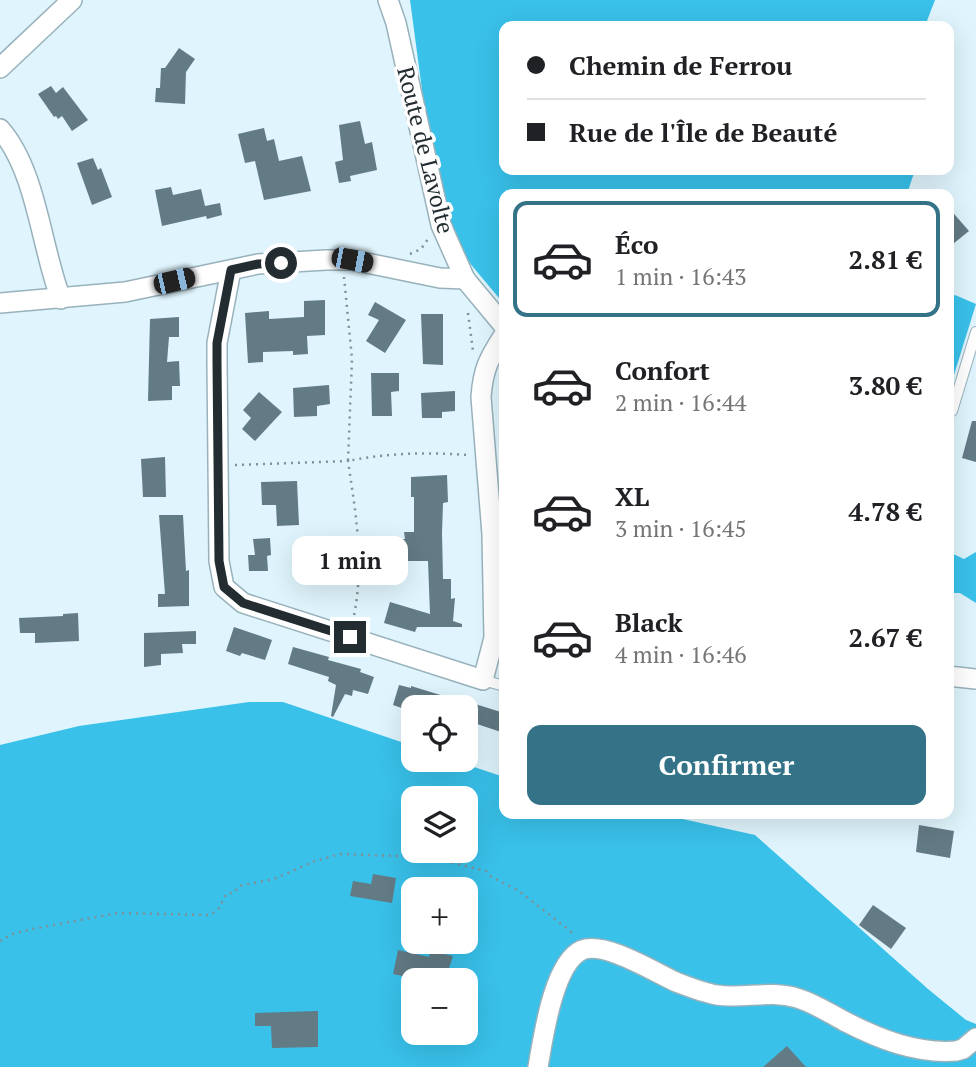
<!DOCTYPE html>
<html lang="fr">
<head>
<meta charset="utf-8">
<style>
	:root { --surface:#fff; --page:#f6f6f6; --text:#202124; --muted:#757577; --line:#e0e0e0; --accent:#337287 }
	body { margin:0; font-family:"PT Serif",serif; background:var(--page); color:var(--text); height:100vh; display:flex; flex-direction:column; font-size:26px; white-space:nowrap }
	* { box-sizing:border-box; margin:0 }
	p { font-size:23px; color:var(--muted) }
	.icon { flex:none; width:38px; height:38px; fill:none; stroke:currentColor; stroke-width:2; stroke-linecap:round; stroke-linejoin:round }
	.map { position:relative; flex:1; overflow:hidden }
	.side { position:absolute; left:499px; top:189px; width:455px; height:630px; display:flex; flex-direction:column; background:var(--surface); border-radius:14px; box-shadow:0 7px 28px #0002 }
	.side>* { flex:none }
	.top-card { position:absolute; left:499px; top:21px; width:455px; height:154px; border-radius:14px; box-shadow:0 7px 28px #0002; display:grid; align-content:center; height:154px; padding:0 28px; background:var(--surface) }
	.tools { position:absolute; left:401px; top:695px; display:grid; gap:14px }
	.tools a { display:grid; place-items:center; width:77px; height:77px; border-radius:14px; background:var(--surface); box-shadow:0 7px 28px #0002; font-size:35px }
	.end { position:absolute; width:32px; height:32px; margin:-16px; border:9px solid #232d31; background:#fff; box-shadow:0 0 0 4px #fff }
	.from { border-radius:50% }
	.bubble { position:absolute; height:49px; border-radius:14px; background:var(--surface); box-shadow:0 7px 28px #0002; font-size:23px; font-weight:800; line-height:49px; text-align:center }
	.car { position:absolute; width:21px; height:42px; margin:-21px -10px; border-radius:9px; box-shadow:0 0 5px 2px #0007; background:linear-gradient(#222 24%,#8ab4d8 0 40%,#222 0 76%,#8ab4d8 0 86%,#222 0) }
	.top-card b { display:flex; align-items:center; gap:24px; height:66px; font-size:26px }
	.top-card b+b { border-top:2px solid var(--line) }
	.top-card i { width:18px; height:18px; background:var(--text) }
	ul { padding:12px 0 0; list-style:none }
	li { display:flex; align-items:center; gap:21px; height:116px; margin:0 14px 10px; padding:0 14px; border:4px solid transparent; border-radius:14px }
	li div { flex:1 }
	li b { display:block; font-size:26px }
	li em { font-style:normal; font-weight:800 }
	li.selected { border-color:var(--accent) }
	li>.icon { width:63px; height:63px; stroke-width:1.5 }
	.button { display:flex; gap:14px; margin-top:auto; padding:14px 28px }
	.button a { flex:1; height:80px; border-radius:14px; background:var(--accent); color:#fff; font-size:28px; font-weight:800; line-height:80px; text-align:center }
	.map>svg:first-child { display:block }
</style>
</head>
<body>
<div class="map">
<svg width="976" height="1067" viewBox="0 0 976 1067">
	<rect width="100%" height="100%" fill="#dff4fc"/>
	<g fill="#39c1ea" fill-rule="evenodd">
		<path d="M410,0H935L925,26H504V170H915L907,194H504V304L458,249L445,210L425,112Z"/>
		<path d="M955,295L976,304L949,391V298Z"/>
		<path d="M949,552L964,559L976,552V603L960,593H949Z"/>
		<path d="M249,702H283L413,746V760H453L504,777V814H660L755,835L928,989L966,1020L976,1024V1067H0V745L79,726ZM413,798H466V850H413ZM413,889H466V942H413ZM413,980H466V1032H413Z"/>
	</g>
	<g fill="#637b85">
		<path d="M179,48L195,59L186,72L185,104L155,102L156,88H160L161,68H165Z"/>
		<path d="M51,86L56,93L63,87L88,120L72,131L62,116L58,119L56,116L54,117L38,94Z"/>
		<path d="M360,121L365,144L372,142L377,170L350,176L351,181L339,183L335,162L343,160L339,125Z"/>
		<path d="M264,128L267,141L274,139L279,161L302,156L311,191L264,200L255,161L245,163L238,134Z"/>
		<path d="M93,158L98,170L101,168L112,197L92,205L77,163Z"/>
		<path d="M171,187L173,195L201,189L205,206L220,203L222,215L207,219L206,216L162,226L155,190Z"/>
		<path d="M948,207L969,231L948,248Z"/>
		<path d="M325,300V335L307,336L308,354L293,355V351L263,352V362L248,363L245,313L269,311V319L304,317V301Z"/>
		<path d="M375,302L406,320L385,353L366,341L379,320L368,315Z"/>
		<path d="M421,314H443V365L423,364Z"/>
		<path d="M179,317V337H169L167,362L179,361L180,386H172V400L148,401L150,319Z"/>
		<path d="M371,373H399V391L391,392L392,416H372Z"/>
		<path d="M329,385L330,404L317,406V416L294,417L293,388Z"/>
		<path d="M455,391V411L442,412V418H422L421,393Z"/>
		<path d="M259,392L282,412L255,441L242,429L251,418L243,410Z"/>
		<path d="M972,421H976V462L962,458Z"/>
		<path d="M165,457L166,497H143L141,459Z"/>
		<path d="M447,475L448,502L443,503L442,533L443,579H451V599L455,598L453,621L462,624V627H417L415,632L384,623L390,602L430,614L428,561H395L394,539H405L404,532H414V497H411V477Z"/>
		<path d="M297,481L299,525L277,526L276,505H262L261,482Z"/>
		<path d="M159,515H183L186,571L189,570V606L158,607V594H165Z"/>
		<path d="M270,538L271,555L267,556L268,571H249L248,555H255L253,539Z"/>
		<path d="M329,544L331,583H301L299,545Z"/>
		<path d="M78,613L79,641L35,643V633H20L19,618L63,616V614Z"/>
		<path d="M234,627L272,640L265,660L242,653L240,656L226,651Z"/>
		<path d="M196,631V644H182L183,653L161,654V665L144,667V633Z"/>
		<path d="M293,647L329,657L328,660L361,669L360,672L374,677L368,694L353,690L352,696L345,694L333,717L331,716L336,685L328,681L329,677L288,664Z"/>
		<path d="M399,685L411,688V686L470,704V707H413V712L393,705Z"/>
		<path d="M472,703L504,713V733L468,721Z"/>
		<path d="M919,825L954,831L950,858L916,852Z"/>
		<path d="M373,874L396,878L392,903L350,896L353,881L371,884Z"/>
		<path d="M873,905L906,928L891,949L859,925Z"/>
		<path d="M398,950L429,957L430,951L453,956L445,980H421L393,974Z"/>
		<path d="M318,1011V1047L272,1048L271,1026H255V1013Z"/>
		<path d="M787,1046L806,1067H763Z"/>
	</g>
	<g fill="none" stroke-linecap="round" stroke-linejoin="round">
		<defs>
			<g id="lane">
				<path d="M952,411L976,332"/>
				<path d="M483,680L504,686"/>
			</g>
			<g id="street">
				<path d="M388,0L396,23L441,225L465,279L504,326"/>
				<path d="M0,68L72,0"/>
				<path d="M0,129C37,171 41,248 61,299"/>
				<path d="M231,270L217,343V362L219,561L224,587L243,603L483,680L494,638L492,534L481,397C483,369 489,358 504,335"/>
				<path d="M0,303L125,292L258,264L326,260H352L440,278L465,279"/>
				<path d="M948,676L976,679"/>
				<path d="M538,1067C543,1039 553,963 582,950C605,941 654,972 676,982C689,987 704,993 717,995C743,999 770,990 797,998C814,1003 829,1013 844,1021C879,1039 916,1054 956,1051L963,1049L976,1038"/>
			</g>
		</defs>
		<use href="#lane" stroke="#98b2bc" stroke-width="12"/>
		<use href="#street" stroke="#98b2bc" stroke-width="22"/>
		<g stroke="#809096" stroke-width="2.5" stroke-dasharray="2 5" stroke-linecap="butt">
			<path d="M410,254L421,249L428,239"/>
			<path d="M344,277L352,359L348,461C387,453 428,452 468,455"/>
			<path d="M468,313L473,351"/>
			<path d="M235,465L348,461C356,515 365,566 353,620"/>
			<path d="M0,941L12,934L37,928L118,913L209,915L218,910L226,894L235,892L239,886L274,879L315,861L340,854L429,857L486,871L490,876L519,891L574,934"/>
		</g>
		<use href="#lane" stroke="#fff" stroke-width="10"/>
		<use href="#street" stroke="#fff" stroke-width="19"/>
	</g>
	<g fill="none" stroke-linecap="round" stroke-linejoin="round">
		<path stroke="#232d31" stroke-width="9" d="M281,263L258,264L231,270L217,343V362L219,561L224,587L243,603L350,637"/>
	</g>
	<g text-anchor="middle" dominant-baseline="central" stroke-width="7" stroke-linejoin="round" paint-order="stroke">
		<g font-size="23" fill="#232d31" stroke="#fdfdfd">
			<text transform="translate(426 150) rotate(76)">Route de Lavolte</text>
		</g>
	</g>
</svg>
<div class="tools">
<a><svg class="icon" aria-label="locate" viewBox="0 0 24 24"><circle cx="12" cy="12" r="6"/><path d="M12 2v4M12 18v4M2 12h4M18 12h4"/></svg></a>
<a><svg class="icon" aria-label="layers" viewBox="0 0 24 24"><path d="M12 4l9 5-9 5-9-5zM3 14l9 5 9-5"/></svg></a>
<a>+</a>
<a>−</a>
</div>
<i class="end from" style="left:281px;top:263px"></i>
<i class="end" style="left:350px;top:637px"></i>
<div class="bubble" style="left:292px;top:536px;width:116px">1 min</div>
<i class="car" style="left:352px;top:260px;rotate:101deg"></i>
<i class="car" style="left:174px;top:281px;rotate:77deg"></i>
<div class="top-card">
<b><i class="from"></i>Chemin de Ferrou</b>
<b><i></i>Rue de l'Île de Beauté</b>
</div>
<section class="side">
<ul>
<li class="selected"><svg class="icon" aria-label="car" viewBox="0 0 24 24"><path d="M5 17H2v-5l4-1 3-4h7l3 4 3 1v5h-3M9 17h6M6 11h13"/><circle cx="7" cy="17" r="2"/><circle cx="17" cy="17" r="2"/></svg><div><b>Éco</b><p>1 min · 16:43</p></div><em>2.81 €</em></li>
<li><svg class="icon" aria-label="car" viewBox="0 0 24 24"><path d="M5 17H2v-5l4-1 3-4h7l3 4 3 1v5h-3M9 17h6M6 11h13"/><circle cx="7" cy="17" r="2"/><circle cx="17" cy="17" r="2"/></svg><div><b>Confort</b><p>2 min · 16:44</p></div><em>3.80 €</em></li>
<li><svg class="icon" aria-label="car" viewBox="0 0 24 24"><path d="M5 17H2v-5l4-1 3-4h7l3 4 3 1v5h-3M9 17h6M6 11h13"/><circle cx="7" cy="17" r="2"/><circle cx="17" cy="17" r="2"/></svg><div><b>XL</b><p>3 min · 16:45</p></div><em>4.78 €</em></li>
<li><svg class="icon" aria-label="car" viewBox="0 0 24 24"><path d="M5 17H2v-5l4-1 3-4h7l3 4 3 1v5h-3M9 17h6M6 11h13"/><circle cx="7" cy="17" r="2"/><circle cx="17" cy="17" r="2"/></svg><div><b>Black</b><p>4 min · 16:46</p></div><em>2.67 €</em></li>
</ul>
<div class="button"><a>Confirmer</a></div>
</section>
</div>
</body>
</html>
